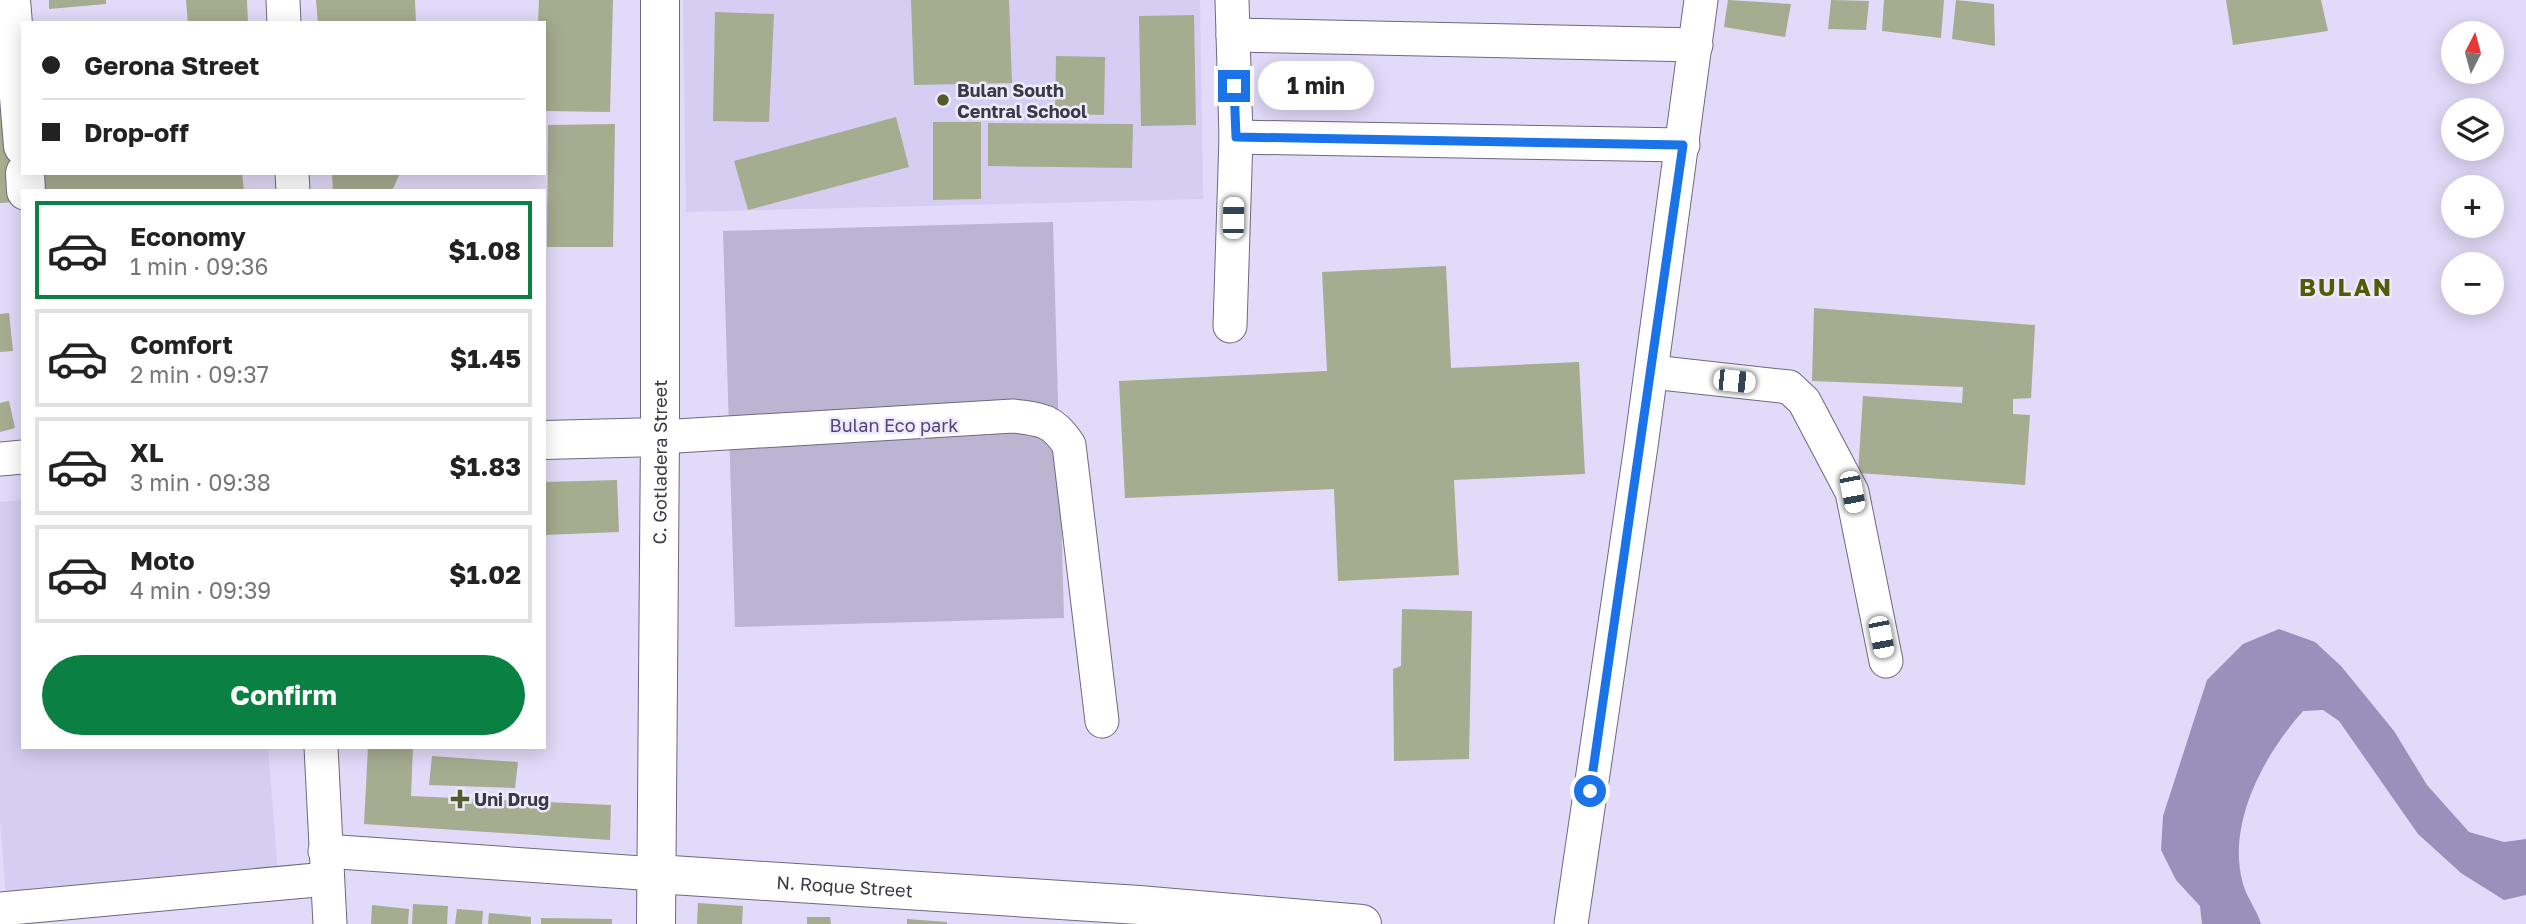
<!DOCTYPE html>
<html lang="en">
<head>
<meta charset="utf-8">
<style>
	:root { --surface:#fff; --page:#f2f2f2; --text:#222; --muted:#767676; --line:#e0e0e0; --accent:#0b8043 }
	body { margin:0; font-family:"Golos Text",sans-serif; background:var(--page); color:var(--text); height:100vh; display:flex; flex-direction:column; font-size:26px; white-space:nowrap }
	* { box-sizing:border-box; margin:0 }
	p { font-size:23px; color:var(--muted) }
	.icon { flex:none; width:38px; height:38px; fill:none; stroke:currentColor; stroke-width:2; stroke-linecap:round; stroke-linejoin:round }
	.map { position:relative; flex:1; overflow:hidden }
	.side { position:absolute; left:21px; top:189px; width:525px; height:560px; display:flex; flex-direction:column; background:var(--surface); border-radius:0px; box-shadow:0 4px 18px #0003 }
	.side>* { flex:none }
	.banner { position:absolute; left:21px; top:21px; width:525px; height:154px; border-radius:0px; box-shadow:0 4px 18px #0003; display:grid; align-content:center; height:154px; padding:0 21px; background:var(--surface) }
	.needle { width:46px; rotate:6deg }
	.controls { position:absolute; left:2441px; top:21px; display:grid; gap:14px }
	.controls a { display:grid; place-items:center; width:63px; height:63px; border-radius:50%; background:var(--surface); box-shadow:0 4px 18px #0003; font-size:35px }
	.end { position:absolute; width:32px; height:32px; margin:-16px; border:9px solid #1a73e8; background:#fff; box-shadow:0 0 0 4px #fff }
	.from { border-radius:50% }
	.bubble { position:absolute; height:49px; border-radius:24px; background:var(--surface); box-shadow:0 4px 18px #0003; font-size:23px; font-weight:700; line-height:49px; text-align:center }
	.car { position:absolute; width:21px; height:42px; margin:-21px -10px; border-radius:9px; box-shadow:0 0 5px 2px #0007; background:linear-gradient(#fff 24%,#345 0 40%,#fff 0 76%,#345 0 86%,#fff 0) }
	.banner b { display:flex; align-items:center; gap:24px; height:66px; font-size:26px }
	.banner b+b { border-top:2px solid var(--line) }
	.banner i { width:18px; height:18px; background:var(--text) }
	ul { padding:12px 0 0; list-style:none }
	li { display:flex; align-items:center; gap:21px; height:98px; margin:0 14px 10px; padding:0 7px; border:4px solid var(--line); border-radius:0px }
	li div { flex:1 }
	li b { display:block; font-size:26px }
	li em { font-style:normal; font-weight:700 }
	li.active { border-color:var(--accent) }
	li>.icon { width:63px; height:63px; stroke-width:1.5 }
	.action { display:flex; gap:14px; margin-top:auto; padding:14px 21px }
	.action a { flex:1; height:80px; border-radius:42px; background:var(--accent); color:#fff; font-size:28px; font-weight:700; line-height:80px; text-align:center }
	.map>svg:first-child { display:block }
</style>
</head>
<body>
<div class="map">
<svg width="2526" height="924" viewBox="0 0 2526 924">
	<rect width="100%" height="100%" fill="#e1daf8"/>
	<g fill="#d6cef2">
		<path d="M683,0H1200L1203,199L686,212Z"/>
		<path d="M23,500V747H268L278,875L6,897L0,820V502Z"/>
	</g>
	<path fill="#bbb5d2" d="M1053,222L1064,618L735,627L723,231Z"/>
	<path fill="#9b90bb" d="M2279,629L2315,642L2341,666L2394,731L2427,785L2469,832L2504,842L2526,839V895L2504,900L2461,873L2418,834L2339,721L2323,710L2303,711C2264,755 2226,824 2243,884C2247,898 2257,910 2261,924H2202L2200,906L2176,880L2161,850L2163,816L2207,680L2243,644Z"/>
	<g fill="#a6ac8f">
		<path d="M49,0H106V4L49,9Z"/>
		<path d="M186,0H247L248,23H188Z"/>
		<path d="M316,0H415L416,23H318Z"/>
		<path d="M539,0H613L610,112L544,111V23H538Z"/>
		<path d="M911,0H1009L1012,83L914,85Z"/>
		<path d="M1728,0L1791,4L1785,37L1724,27Z"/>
		<path d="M1831,0L1869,1L1866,30L1828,29Z"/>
		<path d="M1884,0H1944L1941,38L1882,31Z"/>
		<path d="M1956,0L1994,4L1995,46L1952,39Z"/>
		<path d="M2226,0H2321L2328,31L2233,45Z"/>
		<path d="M715,12L774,14L769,122L713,121Z"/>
		<path d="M1194,15L1196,125L1141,126L1139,16Z"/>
		<path d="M1056,56L1105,57L1104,115L1055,114Z"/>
		<path d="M4,87L16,202L0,203V88Z"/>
		<path d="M896,117L909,167L748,210L734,161Z"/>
		<path d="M933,122H981V199L933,200Z"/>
		<path d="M988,123L1133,124L1132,168L988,166Z"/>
		<path d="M615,124L613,247H547L548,125Z"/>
		<path d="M33,173H242L244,191H34Z"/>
		<path d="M332,173H400L392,191H333Z"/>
		<path d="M1446,266L1451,368L1579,362L1585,474L1454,480L1459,575L1338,581L1334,489L1125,498L1119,381L1327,371L1322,272Z"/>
		<path d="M1814,308L2035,325L2031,398L2013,399V414L2030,415L2025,485L1858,473L1863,396L1962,403L1963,387L1812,381Z"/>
		<path d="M9,313L13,351L0,352V314Z"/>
		<path d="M9,401L15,428L0,432V403Z"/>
		<path d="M617,480L619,532L544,535V482Z"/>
		<path d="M1402,609L1472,611L1469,759L1394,761L1393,669L1401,666Z"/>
		<path d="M368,747H413L411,796L611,805L610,840L364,824Z"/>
		<path d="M432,756L518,762L515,788L429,785Z"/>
		<path d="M698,903L743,906L742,924H697Z"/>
		<path d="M413,904L448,906L447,924H412Z"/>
		<path d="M372,905L409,909L408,924H371Z"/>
		<path d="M457,909L483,911L482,924H455Z"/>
		<path d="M489,913L531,917V924H488Z"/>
		<path d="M807,917H830L831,924H807Z"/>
		<path d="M541,918L612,919V924H541Z"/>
		<path d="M907,919L947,922V924H907Z"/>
	</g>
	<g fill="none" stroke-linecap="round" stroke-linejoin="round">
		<defs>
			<g id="minor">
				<path d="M283,0L284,23"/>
				<path d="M1233,35L1696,45"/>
				<path d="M1236,137L1683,145"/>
				<path d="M292,173L293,191"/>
				<path d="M1230,326L1236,137L1232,0"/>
				<path d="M1652,372L1789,387L1804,401L1852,492L1886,661"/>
				<path d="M660,437L1013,416C1041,419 1053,420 1069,445L1102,721"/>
				<path d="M0,459L23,457"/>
				<path d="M321,747L330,924"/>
				<path d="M325,851L656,874"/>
				<path d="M0,909L327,879"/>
				<path d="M1571,924L1641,446L1701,0"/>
			</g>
			<g id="tertiary">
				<path d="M11,0L23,146"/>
				<path d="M25,173L26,191"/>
				<path d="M544,440L660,437"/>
				<path id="s1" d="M656,874L1139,905L1362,924"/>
			</g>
			<g id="secondary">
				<path id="s2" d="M656,924L660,437V0"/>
			</g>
		</defs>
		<use href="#minor" stroke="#6e6882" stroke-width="35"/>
		<use href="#tertiary" stroke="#6e6882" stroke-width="40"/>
		<use href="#secondary" stroke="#6e6882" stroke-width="40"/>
		<use href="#minor" stroke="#fff" stroke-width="33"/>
		<use href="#tertiary" stroke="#fff" stroke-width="38"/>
		<use href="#secondary" stroke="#fff" stroke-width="38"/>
	</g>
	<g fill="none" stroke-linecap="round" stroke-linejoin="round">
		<path stroke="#1a73e8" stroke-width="9" d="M1234,86L1236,137L1683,145L1590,791"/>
	</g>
	<g fill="#535b2a" stroke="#edeafb" stroke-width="2.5">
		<circle cx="943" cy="100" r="7"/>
		<path d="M456.5 788.5h7v7h7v7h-7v7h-7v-7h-7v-7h7z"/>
	</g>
	<g text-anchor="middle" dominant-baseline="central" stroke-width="5" stroke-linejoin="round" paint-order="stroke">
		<g font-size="18" font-weight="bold" fill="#3b3945" stroke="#edeafb" text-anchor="start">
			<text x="957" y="90">Bulan South<tspan x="957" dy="21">Central School</tspan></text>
			<text x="474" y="799">Uni Drug</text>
		</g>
		<g font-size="18" fill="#54437c" stroke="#edeafb">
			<text x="894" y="425">Bulan Eco park</text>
		</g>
		<g font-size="18" fill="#3b3945" stroke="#edeafb">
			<text stroke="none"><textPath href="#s2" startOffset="462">C. Gotladera Street</textPath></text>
			<text stroke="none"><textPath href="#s1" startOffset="189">N. Roque Street</textPath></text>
		</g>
		<g font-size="24" font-weight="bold" letter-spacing="2" fill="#525c08" stroke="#edeafb">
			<text x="2346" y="286">BULAN</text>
		</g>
	</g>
</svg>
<div class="controls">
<a><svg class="needle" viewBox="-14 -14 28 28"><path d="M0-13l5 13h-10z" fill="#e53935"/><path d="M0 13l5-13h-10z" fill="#767676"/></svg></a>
<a><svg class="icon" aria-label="layers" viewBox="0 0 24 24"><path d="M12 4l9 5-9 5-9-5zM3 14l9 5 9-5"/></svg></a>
<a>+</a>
<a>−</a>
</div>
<i class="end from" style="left:1590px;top:791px"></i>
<i class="end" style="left:1234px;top:86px"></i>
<div class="bubble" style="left:1258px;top:61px;width:116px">1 min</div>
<i class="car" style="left:1233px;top:218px;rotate:1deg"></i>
<i class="car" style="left:1734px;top:381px;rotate:96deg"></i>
<i class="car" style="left:1852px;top:492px;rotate:169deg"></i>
<i class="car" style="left:1881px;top:637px;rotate:169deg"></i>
<div class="banner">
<b><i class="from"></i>Gerona Street</b>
<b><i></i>Drop-off</b>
</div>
<section class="side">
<ul>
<li class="active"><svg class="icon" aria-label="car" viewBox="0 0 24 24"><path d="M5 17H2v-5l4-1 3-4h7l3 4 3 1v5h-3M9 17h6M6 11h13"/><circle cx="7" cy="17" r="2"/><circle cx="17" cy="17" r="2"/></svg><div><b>Economy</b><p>1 min · 09:36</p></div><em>$1.08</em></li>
<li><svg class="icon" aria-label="car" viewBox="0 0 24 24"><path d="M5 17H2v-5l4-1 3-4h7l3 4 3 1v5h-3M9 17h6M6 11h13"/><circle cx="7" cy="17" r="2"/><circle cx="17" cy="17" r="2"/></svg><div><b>Comfort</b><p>2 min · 09:37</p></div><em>$1.45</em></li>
<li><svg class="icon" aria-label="car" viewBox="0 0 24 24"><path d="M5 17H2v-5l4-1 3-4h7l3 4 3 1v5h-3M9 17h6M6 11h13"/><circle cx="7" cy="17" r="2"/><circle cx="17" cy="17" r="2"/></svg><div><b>XL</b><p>3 min · 09:38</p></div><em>$1.83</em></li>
<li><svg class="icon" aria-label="car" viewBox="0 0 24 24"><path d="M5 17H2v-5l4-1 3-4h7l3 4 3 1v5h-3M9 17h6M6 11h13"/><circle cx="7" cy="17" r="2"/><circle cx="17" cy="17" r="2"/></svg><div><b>Moto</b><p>4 min · 09:39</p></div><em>$1.02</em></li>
</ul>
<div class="action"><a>Confirm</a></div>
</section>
</div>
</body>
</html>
